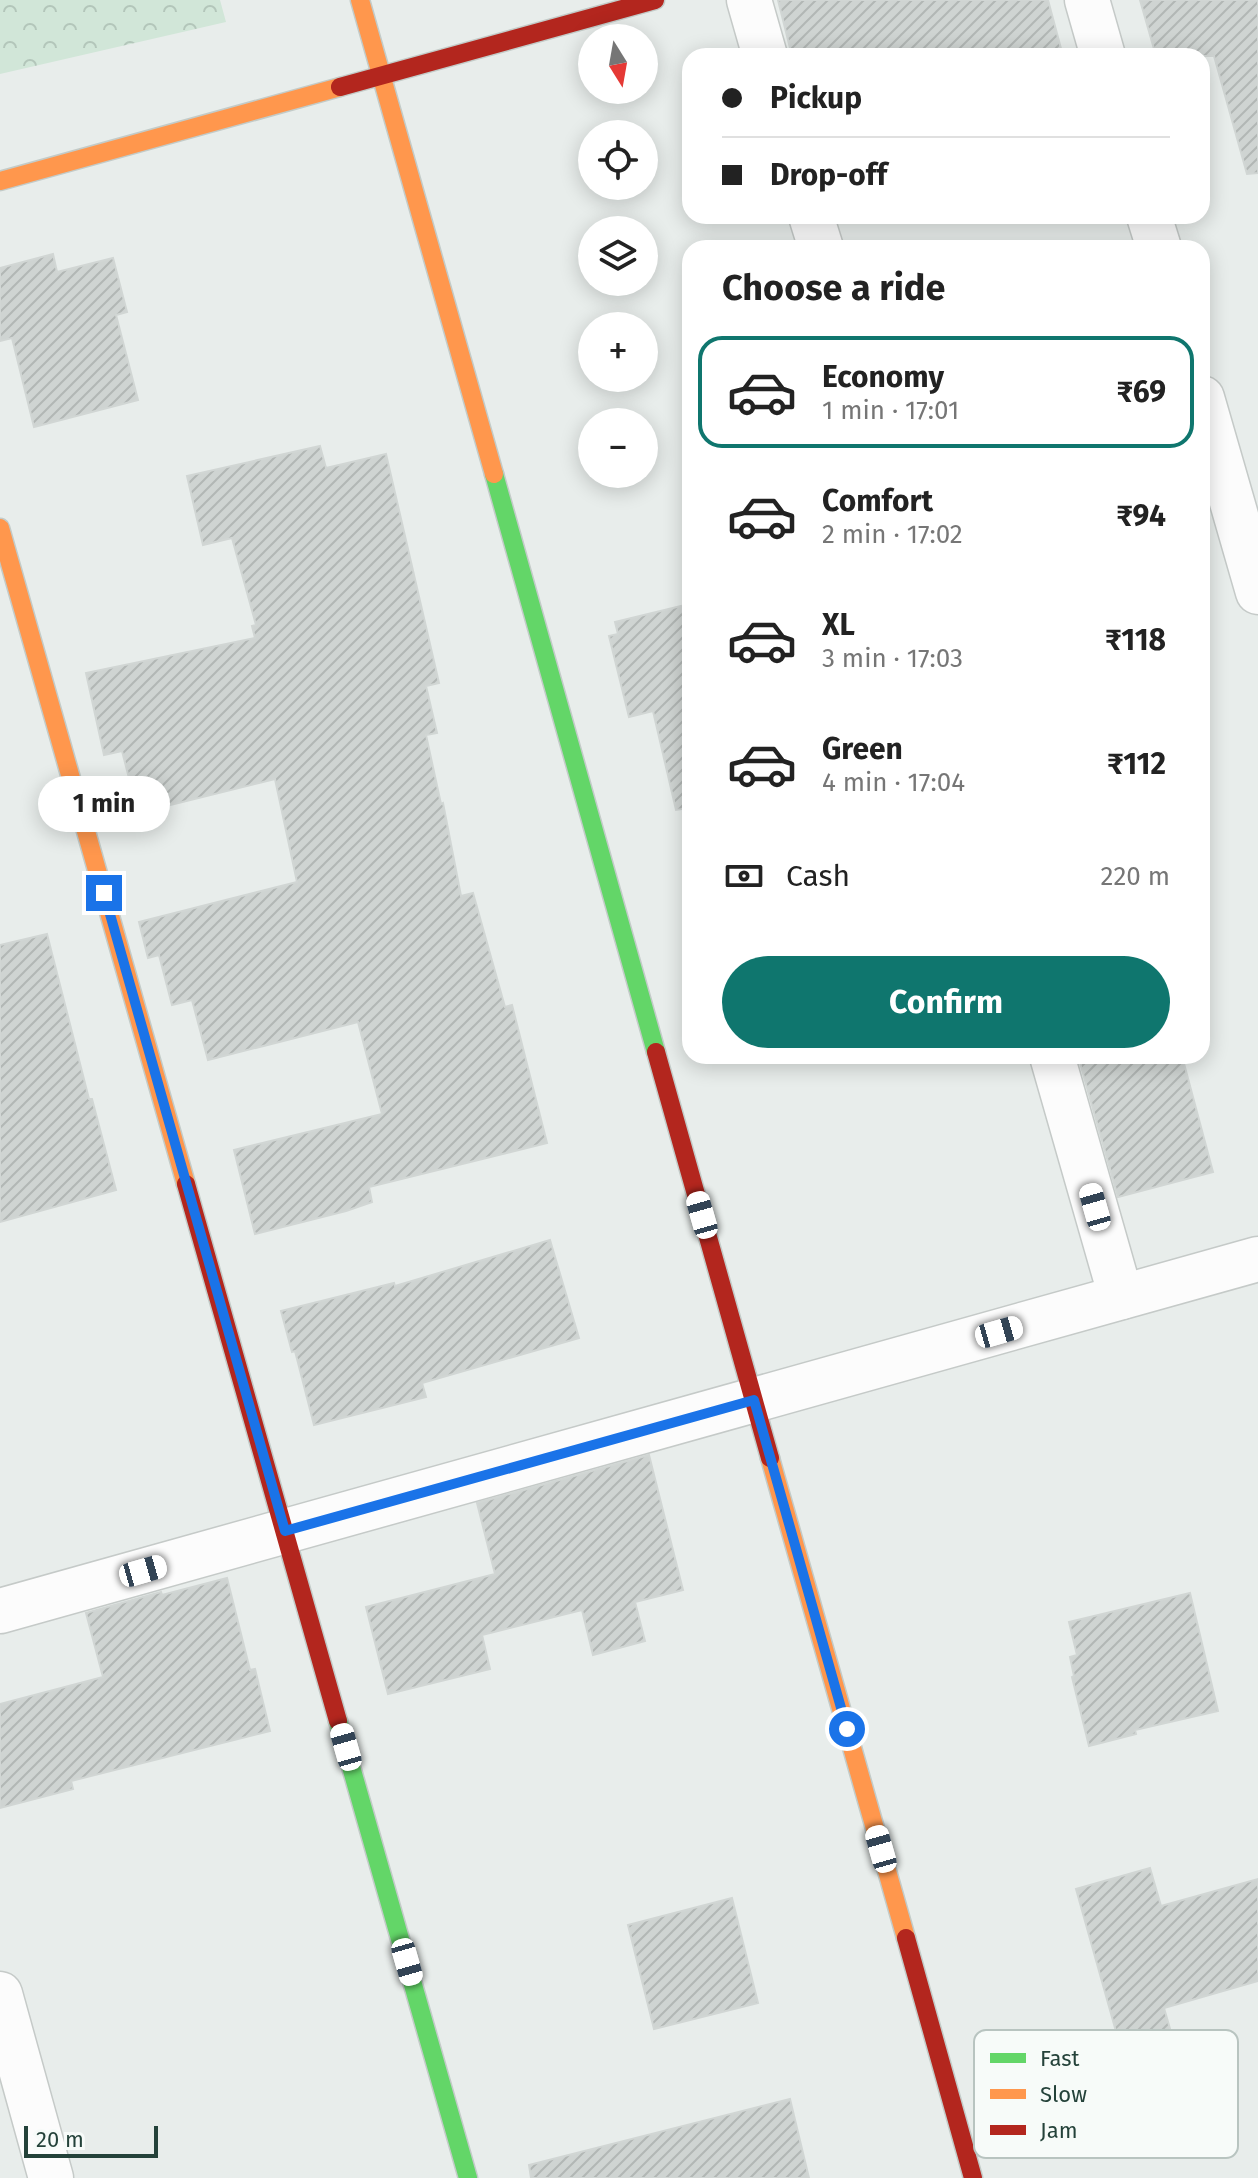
<!DOCTYPE html>
<html lang="en">
<head>
<meta charset="utf-8">
<style>
	:root { --surface:#fff; --page:#f2f2f2; --text:#222; --muted:#767676; --line:#e0e0e0; --accent:#0f766e }
	body { margin:0; font-family:"Fira Sans",sans-serif; background:var(--page); color:var(--text); height:100vh; display:flex; flex-direction:column; font-size:30px; white-space:nowrap }
	* { box-sizing:border-box; margin:0 }
	p { font-size:26px; color:var(--muted) }
	.icon { flex:none; width:44px; height:44px; fill:none; stroke:currentColor; stroke-width:2; stroke-linecap:round; stroke-linejoin:round }
	.map { position:relative; flex:1; overflow:hidden }
	.side { position:absolute; left:682px; top:240px; width:528px; height:824px; display:flex; flex-direction:column; background:var(--surface); border-radius:24px; box-shadow:0 4px 20px #0003 }
	.side>* { flex:none }
	.guide { position:absolute; left:682px; top:48px; width:528px; height:176px; border-radius:24px; box-shadow:0 4px 20px #0003; display:grid; align-content:center; height:176px; padding:0 40px; background:var(--surface) }
	.needle { width:52px; rotate:169deg }
	.tools { position:absolute; left:578px; top:24px; display:grid; gap:16px }
	.tools a { display:grid; place-items:center; width:80px; height:80px; border-radius:50%; background:var(--surface); box-shadow:0 4px 20px #0003; font-size:40px }
	.scale { position:absolute; left:24px; bottom:20px; width:134px; box-sizing:border-box; padding-left:8px; border:4px solid #24423a; border-top:0; font-size:22px; line-height:28px; white-space:nowrap; color:#24423a; -webkit-text-stroke:6px #f7fbf9; paint-order:stroke }
	.end { position:absolute; width:36px; height:36px; margin:-18px; border:10px solid #1a73e8; background:#fff; box-shadow:0 0 0 4px #fff }
	.from { border-radius:50% }
	.bubble { position:absolute; height:56px; border-radius:28px; background:var(--surface); box-shadow:0 4px 20px #0003; font-size:26px; font-weight:700; line-height:56px; text-align:center }
	.car { position:absolute; width:24px; height:48px; margin:-24px -12px; border-radius:10px; box-shadow:0 0 6px 2px #0007; background:linear-gradient(#fff 24%,#345 0 40%,#fff 0 76%,#345 0 86%,#fff 0) }
	.guide b { display:flex; align-items:center; gap:28px; height:76px; font-size:30px }
	.guide b+b { border-top:2px solid var(--line) }
	.guide i { width:20px; height:20px; background:var(--text) }
	ul { padding:0; list-style:none }
	li { display:flex; align-items:center; gap:24px; height:112px; margin:0 16px 12px; padding:0 24px; border:4px solid transparent; border-radius:24px }
	li div { flex:1 }
	li b { display:block; font-size:30px }
	li em { font-style:normal; font-weight:700 }
	li.current { border-color:var(--accent) }
	li>.icon { width:72px; height:72px; stroke-width:1.5 }
	h2 { padding:0 40px; font-size:36px; line-height:96px }
	.pay { display:flex; align-items:center; gap:20px; height:88px; padding:0 40px; font-size:30px }
	.pay p { margin-inline-start:auto }
	.button { display:flex; gap:16px; margin-top:auto; padding:16px 40px }
	.button a { flex:1; height:92px; border-radius:48px; background:var(--accent); color:#fff; font-size:32px; font-weight:700; line-height:92px; text-align:center }
	.map>svg:first-child { display:block }
</style>
</head>
<body>
<div class="map">
<svg width="1258" height="2178" viewBox="0 0 1258 2178">
	<defs>
		<pattern id="forest-crowns" width="20" height="18" patternUnits="userSpaceOnUse" patternTransform="scale(2)"><rect width="20" height="18" fill="#d1e6d8"/><path d="M2 6a3 3 0 1 1 6 0M12 15a3 3 0 1 1 6 0" fill="none" stroke="#b3c6ba"/></pattern>
		<pattern id="building-hatch" width="6" height="6" patternUnits="userSpaceOnUse" patternTransform="scale(2)"><rect width="6" height="6" fill="#cfd4d2"/><path d="M-1 1l2-2M0 6l6-6M5 7l2-2" fill="none" stroke="#b2b7b5"/></pattern>
	</defs>
	<rect width="100%" height="100%" fill="#e8edeb"/>
	<path fill="url(#forest-crowns)" d="M0,0H220L226,22L0,74Z"/>
	<g fill="url(#building-hatch)" stroke="#d1d6d4" stroke-width="2">
		<path d="M778,0H1048L1063,56H792Z"/>
		<path d="M1140,0H1258V173L1247,174L1214,56H1156Z"/>
		<path d="M53,254L57,272L113,258L127,312L116,315L138,400L34,427L12,338L0,341V268Z"/>
		<path d="M320,446L326,468L386,454L439,683L426,686L437,733L426,735L441,804L443,803L461,896L473,893L505,1007L512,1005L547,1143L369,1187L372,1202L346,1211L255,1234L234,1150L382,1114L358,1022L208,1060L192,1000L172,1005L159,955L148,958L139,922L297,882L275,779L138,813L122,751L104,755L86,673L255,638L252,626L256,625L232,538L203,545L187,476Z"/>
		<path d="M681,606L690,645V808L676,810L653,711L629,717L609,636L618,634L615,622Z"/>
		<path d="M47,934L89,1099H92L116,1190L0,1222V945Z"/>
		<path d="M1078,1056H1182L1213,1172L1118,1197Z"/>
		<path d="M550,1240L579,1338L422,1383L426,1397L314,1425L295,1351L292,1352L281,1311L394,1283L395,1286Z"/>
		<path d="M649,1455L683,1590L635,1602L645,1641L593,1655L582,1610L482,1635L490,1669L388,1694L366,1607L495,1574L477,1503Z"/>
		<path d="M227,1578L250,1670L255,1669L270,1731L71,1781L73,1789L0,1808V1704L103,1677L86,1613L161,1592L162,1595Z"/>
		<path d="M1190,1593L1218,1711L1135,1730L1136,1734L1089,1746L1072,1677L1074,1676L1070,1657L1077,1655L1069,1622Z"/>
		<path d="M1150,1868L1161,1906L1258,1879V1981L1164,2008L1175,2046L1124,2060L1076,1889Z"/>
		<path d="M732,1898L758,2003L654,2029L628,1925Z"/>
		<path d="M790,2099L809,2178H531L529,2165Z"/>
	</g>
	<g fill="none" stroke-linecap="round" stroke-linejoin="round">
		<defs>
			<g id="street">
				<path d="M749,0L765,56"/>
				<path d="M1087,0L1103,56"/>
				<path d="M811,216L821,248"/>
				<path d="M1149,216L1159,248"/>
				<path d="M1202,398L1258,592"/>
				<path d="M1052,1056L1121,1297"/>
				<path d="M0,1611L1258,1259"/>
				<path d="M0,1994L51,2178"/>
			</g>
			<g id="fast">
				<path d="M494,474L656,1052"/>
				<path d="M338,1721L468,2178"/>
			</g>
			<g id="slow">
				<path d="M360,0L494,474"/>
				<path d="M0,181L340,87"/>
				<path d="M0,528L186,1184"/>
				<path d="M770,1458L906,1938"/>
			</g>
			<g id="jam">
				<path d="M340,87L655,0"/>
				<path d="M656,1052L770,1458"/>
				<path d="M186,1184L338,1721"/>
				<path d="M906,1938L973,2178"/>
			</g>
		</defs>
		<use href="#street" stroke="#c5cac8" stroke-width="47"/>
		<use href="#fast" stroke="#c3cbc8" stroke-width="21"/>
		<use href="#slow" stroke="#c3cbc8" stroke-width="21"/>
		<use href="#jam" stroke="#c3cbc8" stroke-width="21"/>
		<use href="#street" stroke="#fcfcfc" stroke-width="44"/>
		<use href="#fast" stroke="#63d668" stroke-width="18"/>
		<use href="#slow" stroke="#ff974d" stroke-width="18"/>
		<use href="#jam" stroke="#b3261e" stroke-width="18"/>
	</g>
	<g fill="none" stroke-linecap="round" stroke-linejoin="round">
		<path stroke="#1a73e8" stroke-width="10" d="M104,893L285,1531L754,1400L847,1729"/>
	</g>
	<rect x="974" y="2030" width="264" height="128" rx="12" fill="#f7fbf9" stroke="#b8c4c0" stroke-width="2"/>
	<rect x="990" y="2053" width="36" height="10" fill="#63d668"/>
	<rect x="990" y="2089" width="36" height="10" fill="#ff974d"/>
	<rect x="990" y="2125" width="36" height="10" fill="#b3261e"/>
	<g font-size="22" fill="#24423a">
		<text x="1040" y="2066">Fast</text>
		<text x="1040" y="2102">Slow</text>
		<text x="1040" y="2138">Jam</text>
	</g>
</svg>
<div class="tools">
<a><svg class="needle" viewBox="-14 -14 28 28"><path d="M0-13l5 13h-10z" fill="#e53935"/><path d="M0 13l5-13h-10z" fill="#767676"/></svg></a>
<a><svg class="icon" aria-label="locate" viewBox="0 0 24 24"><circle cx="12" cy="12" r="6"/><path d="M12 2v4M12 18v4M2 12h4M18 12h4"/></svg></a>
<a><svg class="icon" aria-label="layers" viewBox="0 0 24 24"><path d="M12 4l9 5-9 5-9-5zM3 14l9 5 9-5"/></svg></a>
<a>+</a>
<a>−</a>
</div>
<div class="scale">20 m</div>
<i class="end from" style="left:847px;top:1729px"></i>
<i class="end" style="left:104px;top:893px"></i>
<div class="bubble" style="left:38px;top:776px;width:132px">1 min</div>
<i class="car" style="left:1095px;top:1207px;rotate:344deg"></i>
<i class="car" style="left:702px;top:1215px;rotate:344deg"></i>
<i class="car" style="left:999px;top:1332px;rotate:74deg"></i>
<i class="car" style="left:143px;top:1571px;rotate:74deg"></i>
<i class="car" style="left:346px;top:1747px;rotate:344deg"></i>
<i class="car" style="left:881px;top:1849px;rotate:344deg"></i>
<i class="car" style="left:407px;top:1962px;rotate:164deg"></i>
<div class="guide">
<b><i class="from"></i>Pickup</b>
<b><i></i>Drop-off</b>
</div>
<section class="side">
<h2>Choose a ride</h2>
<ul>
<li class="current"><svg class="icon" aria-label="car" viewBox="0 0 24 24"><path d="M5 17H2v-5l4-1 3-4h7l3 4 3 1v5h-3M9 17h6M6 11h13"/><circle cx="7" cy="17" r="2"/><circle cx="17" cy="17" r="2"/></svg><div><b>Economy</b><p>1 min · 17:01</p></div><em>₹69</em></li>
<li><svg class="icon" aria-label="car" viewBox="0 0 24 24"><path d="M5 17H2v-5l4-1 3-4h7l3 4 3 1v5h-3M9 17h6M6 11h13"/><circle cx="7" cy="17" r="2"/><circle cx="17" cy="17" r="2"/></svg><div><b>Comfort</b><p>2 min · 17:02</p></div><em>₹94</em></li>
<li><svg class="icon" aria-label="car" viewBox="0 0 24 24"><path d="M5 17H2v-5l4-1 3-4h7l3 4 3 1v5h-3M9 17h6M6 11h13"/><circle cx="7" cy="17" r="2"/><circle cx="17" cy="17" r="2"/></svg><div><b>XL</b><p>3 min · 17:03</p></div><em>₹118</em></li>
<li><svg class="icon" aria-label="car" viewBox="0 0 24 24"><path d="M5 17H2v-5l4-1 3-4h7l3 4 3 1v5h-3M9 17h6M6 11h13"/><circle cx="7" cy="17" r="2"/><circle cx="17" cy="17" r="2"/></svg><div><b>Green</b><p>4 min · 17:04</p></div><em>₹112</em></li>
</ul>
<div class="pay"><svg class="icon" aria-label="cash" viewBox="0 0 24 24"><path d="M3 7h18v10H3z"/><circle cx="12" cy="12" r="2"/></svg>Cash<p>220 m</p></div>
<div class="button"><a>Confirm</a></div>
</section>
</div>
</body>
</html>
